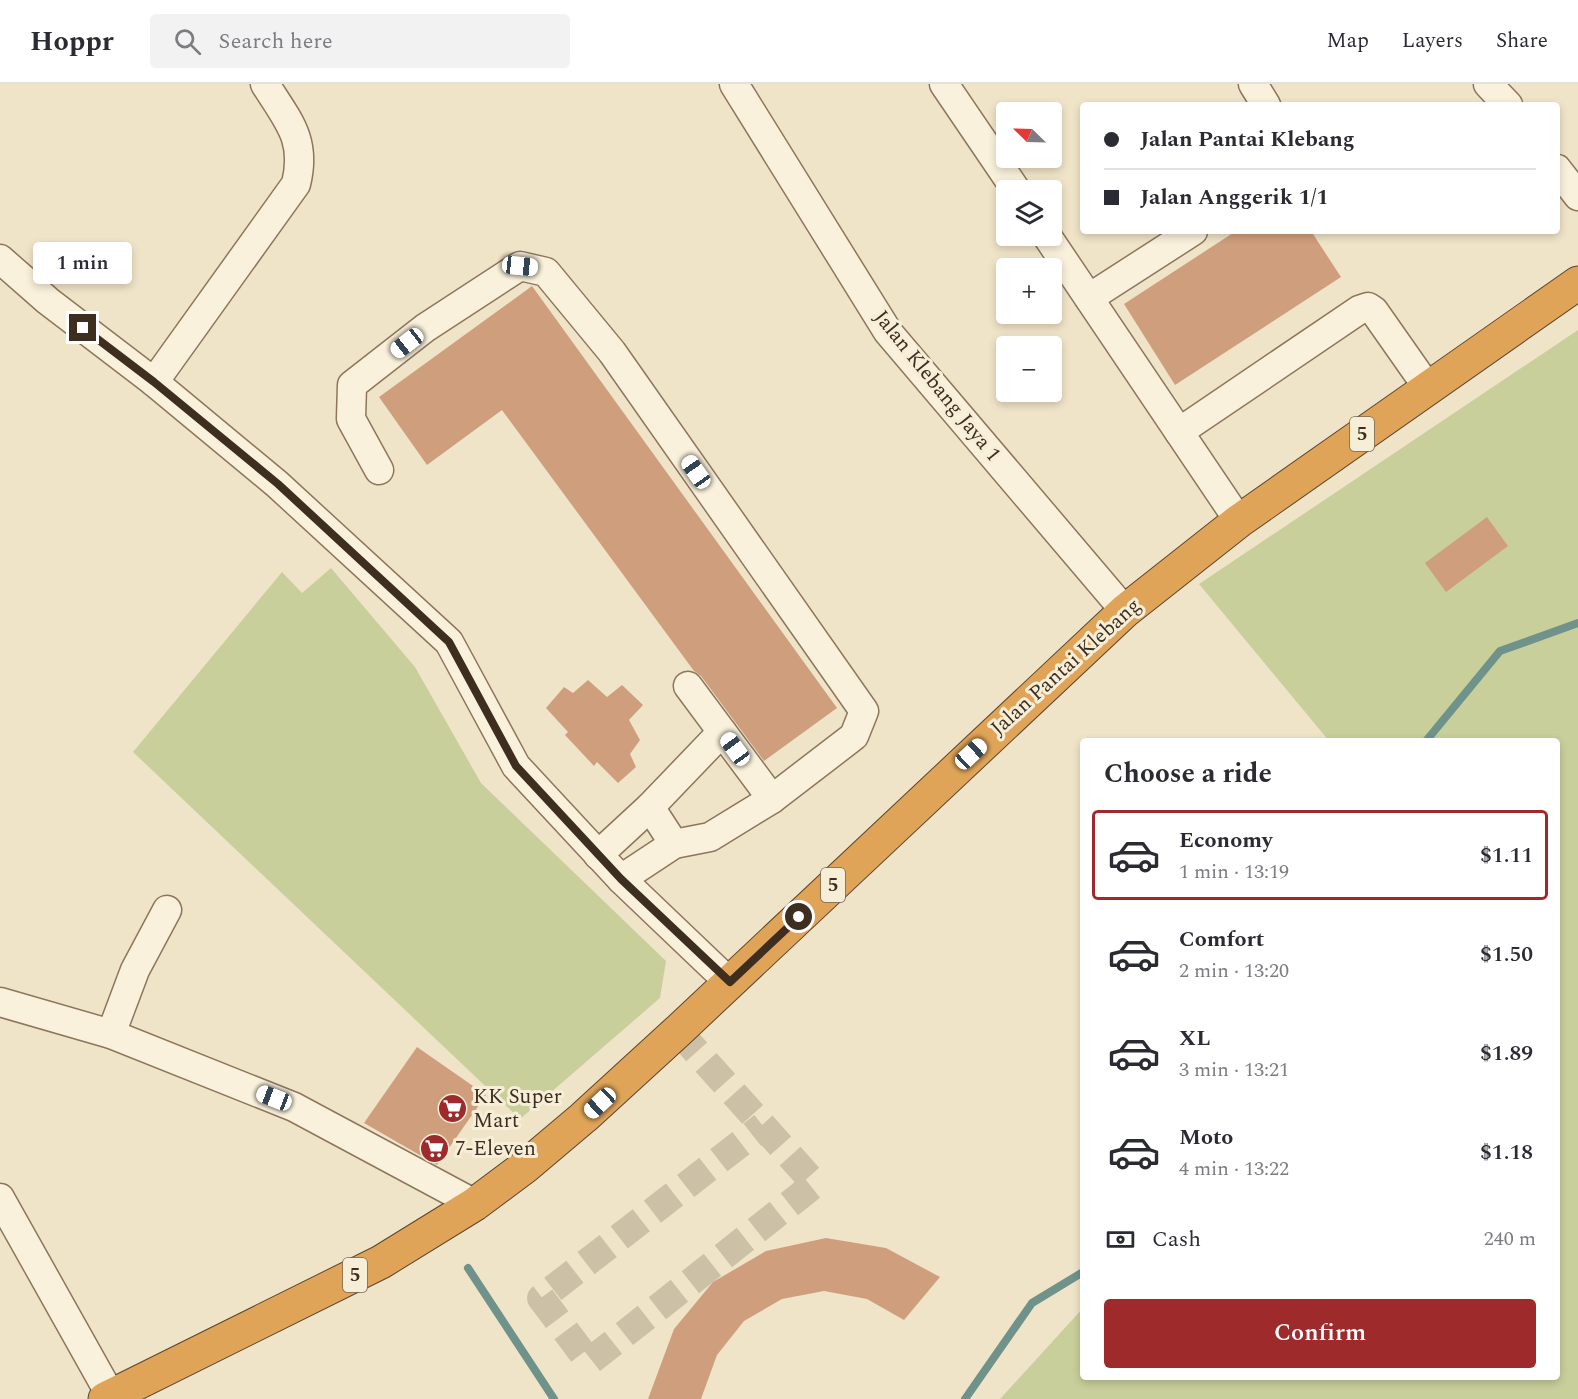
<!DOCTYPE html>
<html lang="en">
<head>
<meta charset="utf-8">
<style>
	:root { --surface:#fff; --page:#f2f2f3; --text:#2b2b33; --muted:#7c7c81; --line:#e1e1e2; --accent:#9e2a2b }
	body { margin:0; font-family:Spectral,serif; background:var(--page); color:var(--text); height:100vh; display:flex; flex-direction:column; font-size:22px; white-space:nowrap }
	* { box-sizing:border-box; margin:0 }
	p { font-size:20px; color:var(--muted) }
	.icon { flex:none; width:33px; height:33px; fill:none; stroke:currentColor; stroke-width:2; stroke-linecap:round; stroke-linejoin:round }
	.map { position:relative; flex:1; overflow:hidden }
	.details { position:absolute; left:1080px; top:654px; width:480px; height:642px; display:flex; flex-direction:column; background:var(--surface); border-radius:6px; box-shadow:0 3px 9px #0003 }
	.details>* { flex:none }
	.top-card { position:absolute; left:1080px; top:18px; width:480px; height:132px; border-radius:6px; box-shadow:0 3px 9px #0003; display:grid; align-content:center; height:132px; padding:0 24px; background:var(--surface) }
	.needle { width:39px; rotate:293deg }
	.controls { position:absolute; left:996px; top:18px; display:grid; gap:12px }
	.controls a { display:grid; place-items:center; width:66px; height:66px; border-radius:6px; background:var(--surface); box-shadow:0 3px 9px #0003; font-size:30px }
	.end { position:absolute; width:27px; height:27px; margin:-14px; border:8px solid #3d2e20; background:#fff; box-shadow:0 0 0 3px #fff }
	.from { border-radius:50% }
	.bubble { position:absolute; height:42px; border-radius:6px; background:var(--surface); box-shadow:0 3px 9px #0003; font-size:20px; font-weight:600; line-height:42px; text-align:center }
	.car { position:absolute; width:18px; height:36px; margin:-18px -9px; border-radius:8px; box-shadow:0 0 4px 2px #0007; background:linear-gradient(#fff 24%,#345 0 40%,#fff 0 76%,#345 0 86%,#fff 0) }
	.top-card b { display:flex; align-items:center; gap:21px; height:57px; font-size:22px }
	.top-card b+b { border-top:2px solid var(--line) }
	.top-card i { width:15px; height:15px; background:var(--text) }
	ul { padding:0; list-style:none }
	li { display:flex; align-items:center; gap:18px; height:90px; margin:0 12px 9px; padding:0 12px; border:3px solid transparent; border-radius:6px }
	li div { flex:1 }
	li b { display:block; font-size:22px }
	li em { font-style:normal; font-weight:600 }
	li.on { border-color:var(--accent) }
	li>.icon { width:54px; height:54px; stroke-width:1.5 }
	h2 { padding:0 24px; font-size:27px; line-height:72px }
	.pay { display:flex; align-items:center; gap:15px; height:66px; padding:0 24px; font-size:22px }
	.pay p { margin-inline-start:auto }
	.action { display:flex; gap:12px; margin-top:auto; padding:12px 24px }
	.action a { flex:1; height:69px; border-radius:6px; background:var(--accent); color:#fff; font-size:24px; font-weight:600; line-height:69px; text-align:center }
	header { display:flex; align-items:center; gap:36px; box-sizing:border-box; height:84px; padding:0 30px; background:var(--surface); border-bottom:2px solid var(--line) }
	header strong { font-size:28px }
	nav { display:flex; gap:33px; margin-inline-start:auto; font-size:21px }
	.search { width:420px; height:54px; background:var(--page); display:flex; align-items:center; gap:15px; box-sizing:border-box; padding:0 21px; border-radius:6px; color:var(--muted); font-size:22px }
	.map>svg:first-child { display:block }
</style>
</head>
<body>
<header>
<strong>Hoppr</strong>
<div class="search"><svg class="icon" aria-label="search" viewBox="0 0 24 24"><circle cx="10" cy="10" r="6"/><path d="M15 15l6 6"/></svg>Search here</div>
<nav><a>Map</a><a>Layers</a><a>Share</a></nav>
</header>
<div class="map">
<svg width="1578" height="1315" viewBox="0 0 1578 1315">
	<rect width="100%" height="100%" fill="#f0e4c8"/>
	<g fill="#c9cf9b">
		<path d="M1578,246V1315H1000L1083,1224V1293H1557V657H1329L1199,500Z"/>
		<path d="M331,484L415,583L481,699L666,877L660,914L520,1035L133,668L282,488L302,509Z"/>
	</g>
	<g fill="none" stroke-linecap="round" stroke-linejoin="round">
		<g stroke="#6f938a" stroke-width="8">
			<path d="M1426,657L1500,567L1578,539"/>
			<path d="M468,1184L554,1315"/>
			<path d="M965,1315L1032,1219L1083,1188"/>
		</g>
	</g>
	<g fill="#cf9f7d">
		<path d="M1236,147H1311L1341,193L1175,301L1124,220Z"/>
		<path d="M532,202L837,624L764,677L701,592L694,587L502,326L427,381L379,313Z"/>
		<path d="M1487,433L1508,462L1446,508L1425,479Z"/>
		<path d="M588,596L607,613L622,601L643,621L629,636L640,656L630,670L636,683L618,699L597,678L594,682L565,651L568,648L546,624L564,603L573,609Z"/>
		<path d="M417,963L486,1011L437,1081L364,1039Z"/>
		<path d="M826,1154L886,1164L940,1193L904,1236L867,1215L824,1207L782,1215L744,1237L717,1271L701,1315H648L674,1245L713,1198L766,1167Z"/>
	</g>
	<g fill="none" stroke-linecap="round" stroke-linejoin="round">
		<path stroke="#ccc0a6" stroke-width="28" stroke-dasharray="28 14" stroke-linecap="butt" d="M678,947L815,1100L589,1278L541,1214L763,1042"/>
		<defs>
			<g id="minor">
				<path d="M734,0L888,248L1125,527"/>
				<path d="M944,0L1016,106"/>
				<path d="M1253,0L1266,21"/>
				<path d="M1488,0L1508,21"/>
				<path d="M1557,85L1578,112"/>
				<path d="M1047,152L1239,437"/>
				<path d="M0,175L48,217L154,298L277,400L449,558L516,682L621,795L730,899"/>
				<path d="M1089,214L1193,147"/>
				<path d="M154,298L296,100C307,55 288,37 265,0"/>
				<path d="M1179,348L1359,226L1368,223L1374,227L1428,304"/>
				<path d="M379,386L351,335L352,301L425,244L520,182L546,188L612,268L864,627L854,652L772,715L710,753L674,760L650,723"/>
				<path d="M688,602L772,715"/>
				<path d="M598,771L650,723L722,648"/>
				<path d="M621,795L674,760"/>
				<path d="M0,918L111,950L294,1023L475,1120"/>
				<path d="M111,950L135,886L167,826"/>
				<path d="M0,1114L111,1312"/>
			</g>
			<path id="highway" d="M105,1315L381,1178L475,1120L526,1082L584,1033L678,947L1125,527L1239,437L1578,199"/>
		</defs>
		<use href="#minor" stroke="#8d765c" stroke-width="31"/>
		<use href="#highway" stroke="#5b4430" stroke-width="35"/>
		<use href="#minor" stroke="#faf1dc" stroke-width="28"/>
		<use href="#highway" stroke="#e0a458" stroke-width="33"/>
	</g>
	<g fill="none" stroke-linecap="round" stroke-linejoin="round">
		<path stroke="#3d2e20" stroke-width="8" d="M83,244L154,298L278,400L449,558L516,682L621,795L730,898L799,833"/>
	</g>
	<defs>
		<symbol id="supermarket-disc" viewBox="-11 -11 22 22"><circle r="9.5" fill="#9e2a2b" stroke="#f7eed8"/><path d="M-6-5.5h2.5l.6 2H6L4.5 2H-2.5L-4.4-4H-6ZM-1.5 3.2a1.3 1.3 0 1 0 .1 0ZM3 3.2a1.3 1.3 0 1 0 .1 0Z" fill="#fff"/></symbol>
	</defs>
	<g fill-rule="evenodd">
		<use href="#supermarket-disc" x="436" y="1008" width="33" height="33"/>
		<use href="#supermarket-disc" x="418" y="1048" width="33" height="33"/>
	</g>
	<g text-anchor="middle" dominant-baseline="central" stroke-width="6" stroke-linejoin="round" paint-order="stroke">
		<g fill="#f7eed8" stroke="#756857" stroke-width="1.5">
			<rect x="1350" y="333" width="24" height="34" rx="4.5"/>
			<rect x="821" y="784" width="24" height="34" rx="4.5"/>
			<rect x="343" y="1174" width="24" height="34" rx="4.5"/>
		</g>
		<g font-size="20" font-weight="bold" fill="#3d2e20">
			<text x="1362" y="350">5</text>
			<text x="833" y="801">5</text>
			<text x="355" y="1191">5</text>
		</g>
		<g font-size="21" fill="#3d2e20" stroke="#f7eed8">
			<text transform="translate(937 302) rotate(51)">Jalan Klebang Jaya 1</text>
			<text transform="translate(1066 583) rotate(-42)">Jalan Pantai Klebang</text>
		</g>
		<g font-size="21" fill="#3d2e20" stroke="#f7eed8" text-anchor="start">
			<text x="473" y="1013">KK Super<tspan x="473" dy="24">Mart</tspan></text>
			<text x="455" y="1065">7-Eleven</text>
		</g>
	</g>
</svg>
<div class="controls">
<a><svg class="needle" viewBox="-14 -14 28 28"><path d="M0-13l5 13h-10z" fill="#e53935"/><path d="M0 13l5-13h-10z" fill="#7c7c81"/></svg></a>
<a><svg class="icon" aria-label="layers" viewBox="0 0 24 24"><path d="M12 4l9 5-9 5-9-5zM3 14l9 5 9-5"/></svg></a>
<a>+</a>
<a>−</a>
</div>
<i class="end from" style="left:799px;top:833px"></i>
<i class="end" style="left:83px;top:244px"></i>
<div class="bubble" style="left:33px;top:158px;width:99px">1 min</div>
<i class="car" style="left:520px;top:182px;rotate:96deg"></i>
<i class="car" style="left:407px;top:259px;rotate:232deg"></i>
<i class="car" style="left:696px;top:388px;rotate:325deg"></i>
<i class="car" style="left:735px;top:665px;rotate:324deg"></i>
<i class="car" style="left:971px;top:670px;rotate:47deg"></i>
<i class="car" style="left:274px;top:1014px;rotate:291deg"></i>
<i class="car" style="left:600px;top:1019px;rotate:227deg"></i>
<div class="top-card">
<b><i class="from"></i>Jalan Pantai Klebang</b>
<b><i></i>Jalan Anggerik 1/1</b>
</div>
<section class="details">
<h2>Choose a ride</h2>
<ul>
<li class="on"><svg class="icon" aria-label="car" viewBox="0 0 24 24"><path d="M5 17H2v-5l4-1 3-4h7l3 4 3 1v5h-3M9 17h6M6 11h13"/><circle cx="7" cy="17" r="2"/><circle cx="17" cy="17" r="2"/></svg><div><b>Economy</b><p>1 min · 13:19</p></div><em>$1.11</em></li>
<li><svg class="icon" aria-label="car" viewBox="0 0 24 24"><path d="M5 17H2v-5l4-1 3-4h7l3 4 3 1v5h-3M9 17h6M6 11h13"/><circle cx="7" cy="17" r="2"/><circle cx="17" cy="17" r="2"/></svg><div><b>Comfort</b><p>2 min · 13:20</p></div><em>$1.50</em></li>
<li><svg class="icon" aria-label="car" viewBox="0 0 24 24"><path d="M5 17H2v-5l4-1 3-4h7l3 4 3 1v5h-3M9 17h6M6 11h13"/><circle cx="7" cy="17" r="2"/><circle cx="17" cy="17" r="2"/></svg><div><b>XL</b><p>3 min · 13:21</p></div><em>$1.89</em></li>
<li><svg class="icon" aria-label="car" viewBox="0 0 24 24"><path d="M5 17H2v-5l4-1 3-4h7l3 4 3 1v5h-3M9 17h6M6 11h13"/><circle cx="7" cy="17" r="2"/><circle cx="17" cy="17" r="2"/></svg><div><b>Moto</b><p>4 min · 13:22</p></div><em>$1.18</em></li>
</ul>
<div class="pay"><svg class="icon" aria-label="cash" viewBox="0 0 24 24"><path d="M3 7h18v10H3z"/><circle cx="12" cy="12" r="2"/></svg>Cash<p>240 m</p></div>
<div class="action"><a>Confirm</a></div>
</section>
</div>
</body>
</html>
